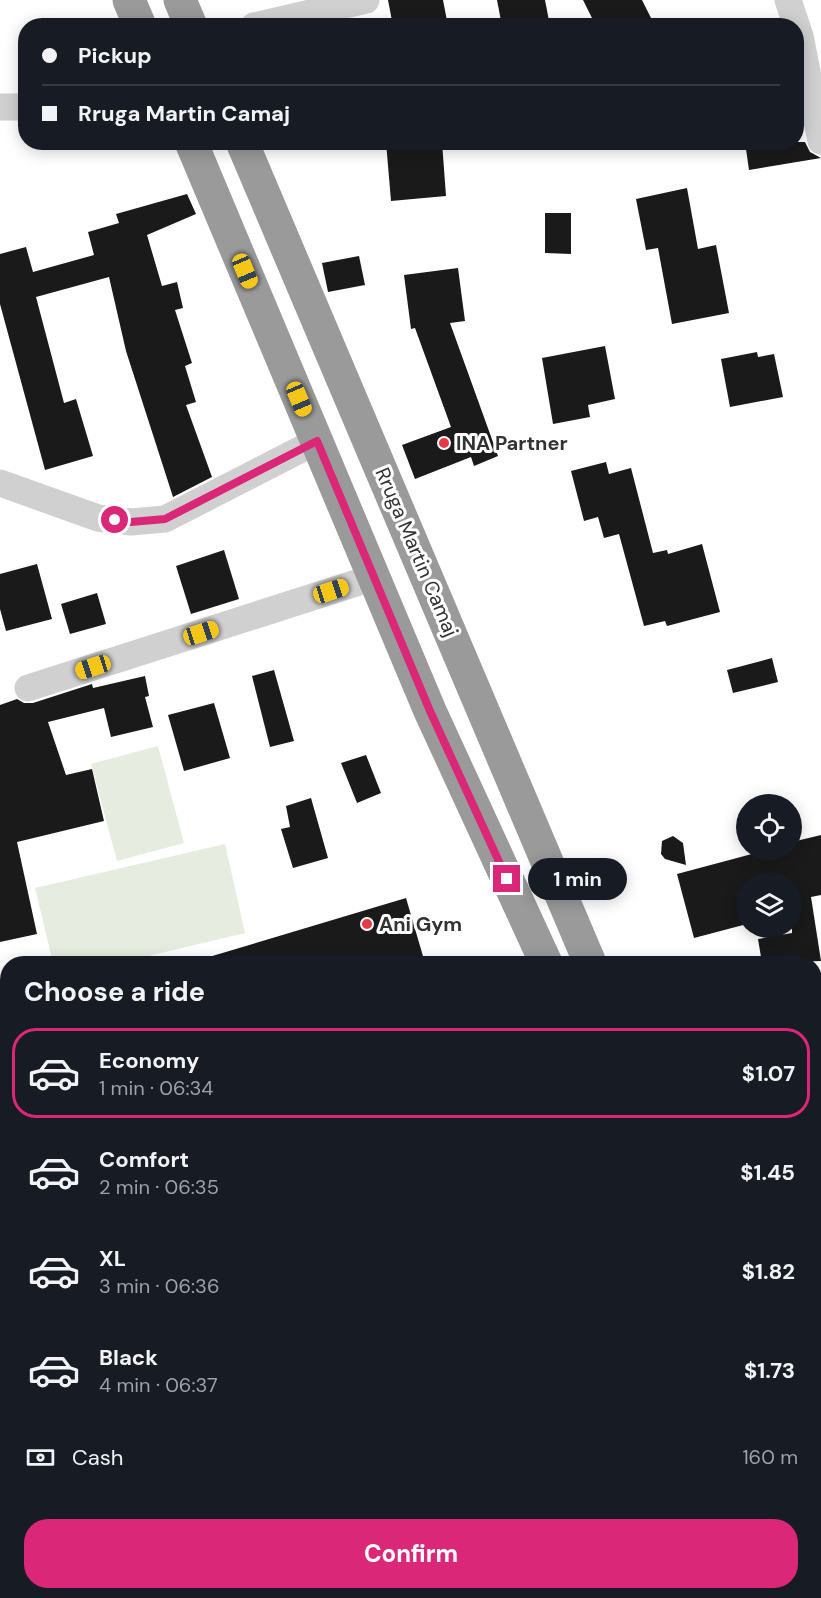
<!DOCTYPE html>
<html lang="en">
<head>
<meta charset="utf-8">
<style>
	:root { --surface:#171b24; --page:#242831; --text:#f1f3f6; --muted:#9ea1a6; --line:#363941; --accent:#db2777 }
	body { margin:0; font-family:"DM Sans",sans-serif; background:var(--page); color:var(--text); height:100vh; display:flex; flex-direction:column; font-size:22px; white-space:nowrap }
	* { box-sizing:border-box; margin:0 }
	p { font-size:20px; color:var(--muted) }
	.icon { flex:none; width:33px; height:33px; fill:none; stroke:currentColor; stroke-width:2; stroke-linecap:round; stroke-linejoin:round }
	.map { position:relative; flex:1; overflow:hidden }
	.side { position:absolute; left:0px; top:956px; width:822px; height:644px; display:flex; flex-direction:column; background:var(--surface); border-radius:24px 24px 0 0; box-shadow:0 3px 15px #0003 }
	.side>* { flex:none }
	.guide { position:absolute; left:18px; top:18px; width:786px; height:132px; border-radius:24px; box-shadow:0 3px 15px #0003; display:grid; align-content:center; height:132px; padding:0 24px; background:var(--surface) }
	.fabs { position:absolute; left:736px; top:794px; display:grid; gap:12px }
	.fabs a { display:grid; place-items:center; width:66px; height:66px; border-radius:50%; background:var(--surface); box-shadow:0 3px 15px #0003; font-size:30px }
	.end { position:absolute; width:27px; height:27px; margin:-14px; border:8px solid #db2777; background:#fff; box-shadow:0 0 0 3px #fff }
	.from { border-radius:50% }
	.bubble { position:absolute; height:42px; border-radius:21px; background:var(--surface); box-shadow:0 3px 15px #0003; font-size:20px; font-weight:700; line-height:42px; text-align:center }
	.car { position:absolute; width:18px; height:36px; margin:-18px -9px; border-radius:8px; box-shadow:0 0 4px 2px #0007; background:linear-gradient(#f5c518 24%,#345 0 40%,#f5c518 0 76%,#345 0 86%,#f5c518 0) }
	.guide b { display:flex; align-items:center; gap:21px; height:57px; font-size:22px }
	.guide b+b { border-top:2px solid var(--line) }
	.guide i { width:15px; height:15px; background:var(--text) }
	ul { padding:0; list-style:none }
	li { display:flex; align-items:center; gap:18px; height:90px; margin:0 12px 9px; padding:0 12px; border:3px solid transparent; border-radius:24px }
	li div { flex:1 }
	li b { display:block; font-size:22px }
	li em { font-style:normal; font-weight:700 }
	li.active { border-color:var(--accent) }
	li>.icon { width:54px; height:54px; stroke-width:1.5 }
	h2 { padding:0 24px; font-size:27px; line-height:72px }
	.pay { display:flex; align-items:center; gap:15px; height:66px; padding:0 24px; font-size:22px }
	.pay p { margin-inline-start:auto }
	.button { display:flex; gap:12px; margin-top:auto; padding:12px 24px }
	.button a { flex:1; height:69px; border-radius:24px; background:var(--accent); color:#fff; font-size:24px; font-weight:700; line-height:69px; text-align:center }
	.map>svg:first-child { display:block }
</style>
</head>
<body>
<div class="map">
<svg width="821" height="1598" viewBox="0 0 821 1598">
	<rect width="100%" height="100%" fill="#fff"/>
	<g fill="#e6ecdf">
		<path d="M158,746L184,843L117,861L91,764Z"/>
		<path d="M225,844L245,933L119,963H53L35,888Z"/>
	</g>
	<g fill="#1a1a1a">
		<path d="M388,0H443L448,26H393Z"/>
		<path d="M497,0H545L550,26H502Z"/>
		<path d="M583,0H642L655,26H596Z"/>
		<path d="M386,142H442L446,196L391,201Z"/>
		<path d="M745,142H805L810,152L821,158L749,170Z"/>
		<path d="M687,188L698,249L716,245L729,313L672,324L658,248L646,250L636,199Z"/>
		<path d="M187,194L196,214L147,235L162,286L177,282L183,308L175,310L192,363L185,366L196,402L186,405L212,477L173,497L126,351L109,277L36,297L64,403L76,399L93,456L45,470L0,304V254L26,247L33,272L94,255L88,232L119,223L116,214Z"/>
		<path d="M545,213H571V254L545,253Z"/>
		<path d="M359,256L365,285L328,292L322,263Z"/>
		<path d="M458,268L465,321L450,323L498,456L474,466L471,457L415,479L402,445L451,427L415,328L411,329L404,275Z"/>
		<path d="M605,346L615,399L588,405L590,417L553,424L542,358Z"/>
		<path d="M757,352L758,357L774,354L783,397L730,407L721,359Z"/>
		<path d="M606,462L609,474L631,468L653,553L667,550L668,554L702,544L720,612L667,626L665,621L644,626L619,534L604,538L598,517L584,521L571,471Z"/>
		<path d="M224,550L239,599L191,614L176,566Z"/>
		<path d="M37,564L52,619L6,631L0,609V574Z"/>
		<path d="M97,593L106,624L70,634L61,604Z"/>
		<path d="M772,658L778,682L733,693L727,670Z"/>
		<path d="M274,670L294,741L270,747L252,676Z"/>
		<path d="M145,676L149,696L145,697L153,727L111,737L104,708L48,722L66,775L92,769L104,821L17,842L37,934L0,942V705L17,699L24,703H33L92,684L93,688Z"/>
		<path d="M214,703L230,758L184,771L168,715Z"/>
		<path d="M366,755L381,793L357,803L341,763Z"/>
		<path d="M311,798L328,858L293,868L281,829L290,827L286,806Z"/>
		<path d="M821,835V895L811,897L821,961L762,963L758,939L792,933V882H747V924L694,938L677,874L771,849H792V842Z"/>
		<path d="M673,836L683,843L686,865L665,859L661,854L662,841Z"/>
		<path d="M406,898L425,963H210L209,957Z"/>
	</g>
	<g fill="none" stroke-linecap="round" stroke-linejoin="round">
		<path stroke="#d0d0d0" stroke-width="14" d="M814,1066L821,1065"/>
		<g stroke="#d0d0d0" stroke-width="27">
			<path d="M788,0L800,36L821,141"/>
			<path d="M254,26L366,0"/>
			<path d="M0,107H26"/>
			<path d="M0,483L98,518L131,522L165,519L317,441"/>
			<path d="M28,688L375,577"/>
			<path d="M0,1255L8,1253"/>
			<path d="M0,1586L8,1584"/>
		</g>
		<g stroke="#9a9a9a" stroke-width="33">
			<path d="M129,0L140,26"/>
			<path d="M180,0L191,26"/>
			<path d="M191,142L430,711L546,963"/>
			<path d="M242,142L590,963"/>
			<path d="M814,1476L821,1490"/>
			<path d="M812,1592L814,1598"/>
		</g>
	</g>
	<g fill="none" stroke-linecap="round" stroke-linejoin="round">
		<path stroke="#db2777" stroke-width="8" d="M115,520L131,522L165,519L317,441L430,711L507,879"/>
	</g>
	<g fill="#e63946" stroke="#fff" stroke-width="2">
		<circle cx="444" cy="443" r="6"/>
		<circle cx="367" cy="924" r="6"/>
	</g>
	<g text-anchor="middle" dominant-baseline="central" stroke-width="6" stroke-linejoin="round" paint-order="stroke">
		<g font-size="20" font-weight="bold" fill="#333" stroke="#fff" text-anchor="start">
			<text x="456" y="443">INA Partner</text>
			<text x="379" y="924">Ani Gym</text>
		</g>
		<g font-size="20" fill="#333" stroke="#fff">
			<text transform="translate(417 552) rotate(67)">Rruga Martin Camaj</text>
		</g>
	</g>
</svg>
<div class="fabs">
<a><svg class="icon" aria-label="locate" viewBox="0 0 24 24"><circle cx="12" cy="12" r="6"/><path d="M12 2v4M12 18v4M2 12h4M18 12h4"/></svg></a>
<a><svg class="icon" aria-label="layers" viewBox="0 0 24 24"><path d="M12 4l9 5-9 5-9-5zM3 14l9 5 9-5"/></svg></a>
</div>
<i class="end from" style="left:115px;top:520px"></i>
<i class="end" style="left:507px;top:879px"></i>
<div class="bubble" style="left:528px;top:858px;width:99px">1 min</div>
<i class="car" style="left:245px;top:271px;rotate:157deg"></i>
<i class="car" style="left:299px;top:399px;rotate:157deg"></i>
<i class="car" style="left:331px;top:591px;rotate:72deg"></i>
<i class="car" style="left:201px;top:633px;rotate:72deg"></i>
<i class="car" style="left:93px;top:667px;rotate:252deg"></i>
<div class="guide">
<b><i class="from"></i>Pickup</b>
<b><i></i>Rruga Martin Camaj</b>
</div>
<section class="side">
<h2>Choose a ride</h2>
<ul>
<li class="active"><svg class="icon" aria-label="car" viewBox="0 0 24 24"><path d="M5 17H2v-5l4-1 3-4h7l3 4 3 1v5h-3M9 17h6M6 11h13"/><circle cx="7" cy="17" r="2"/><circle cx="17" cy="17" r="2"/></svg><div><b>Economy</b><p>1 min · 06:34</p></div><em>$1.07</em></li>
<li><svg class="icon" aria-label="car" viewBox="0 0 24 24"><path d="M5 17H2v-5l4-1 3-4h7l3 4 3 1v5h-3M9 17h6M6 11h13"/><circle cx="7" cy="17" r="2"/><circle cx="17" cy="17" r="2"/></svg><div><b>Comfort</b><p>2 min · 06:35</p></div><em>$1.45</em></li>
<li><svg class="icon" aria-label="car" viewBox="0 0 24 24"><path d="M5 17H2v-5l4-1 3-4h7l3 4 3 1v5h-3M9 17h6M6 11h13"/><circle cx="7" cy="17" r="2"/><circle cx="17" cy="17" r="2"/></svg><div><b>XL</b><p>3 min · 06:36</p></div><em>$1.82</em></li>
<li><svg class="icon" aria-label="car" viewBox="0 0 24 24"><path d="M5 17H2v-5l4-1 3-4h7l3 4 3 1v5h-3M9 17h6M6 11h13"/><circle cx="7" cy="17" r="2"/><circle cx="17" cy="17" r="2"/></svg><div><b>Black</b><p>4 min · 06:37</p></div><em>$1.73</em></li>
</ul>
<div class="pay"><svg class="icon" aria-label="cash" viewBox="0 0 24 24"><path d="M3 7h18v10H3z"/><circle cx="12" cy="12" r="2"/></svg>Cash<p>160 m</p></div>
<div class="button"><a>Confirm</a></div>
</section>
</div>
</body>
</html>
